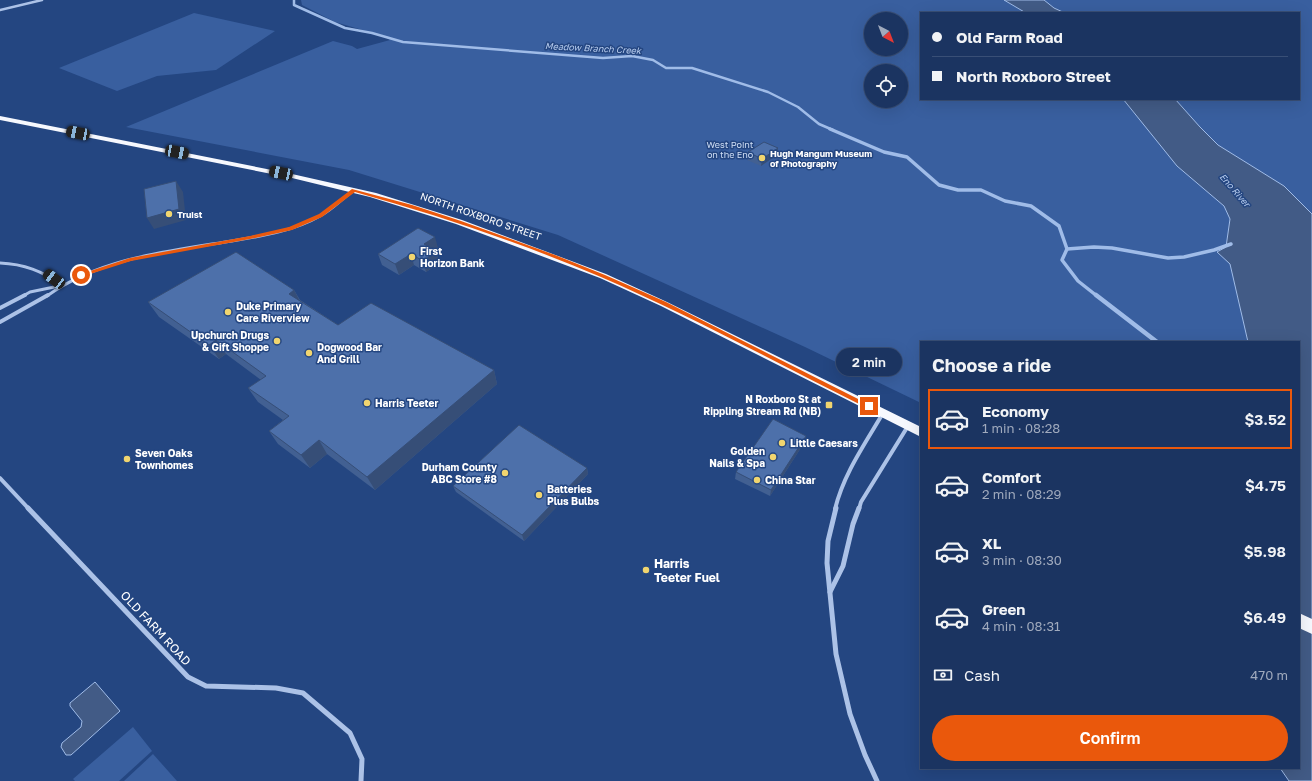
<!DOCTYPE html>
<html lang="en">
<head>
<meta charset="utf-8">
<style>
	:root { --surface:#1b3461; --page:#243c67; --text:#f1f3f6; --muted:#a0aabd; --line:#394f76; --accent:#ea580c }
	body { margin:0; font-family:"Golos Text",sans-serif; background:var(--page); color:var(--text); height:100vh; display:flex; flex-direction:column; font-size:15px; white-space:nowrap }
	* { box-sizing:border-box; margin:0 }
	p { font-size:13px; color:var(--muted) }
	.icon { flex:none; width:22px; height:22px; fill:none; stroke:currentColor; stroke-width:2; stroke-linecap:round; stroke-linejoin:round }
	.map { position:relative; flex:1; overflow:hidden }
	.details { position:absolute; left:920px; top:341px; width:380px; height:428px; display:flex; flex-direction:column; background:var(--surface); border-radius:0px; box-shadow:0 4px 16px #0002,0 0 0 1px var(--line) }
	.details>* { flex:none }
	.guide { position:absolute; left:920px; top:12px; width:380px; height:88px; border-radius:0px; box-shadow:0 4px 16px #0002,0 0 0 1px var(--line); display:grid; align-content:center; height:88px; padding:0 12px; background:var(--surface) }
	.needle { width:26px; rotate:138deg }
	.buttons { position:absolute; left:864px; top:12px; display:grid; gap:8px }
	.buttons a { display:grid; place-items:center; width:44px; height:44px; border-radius:50%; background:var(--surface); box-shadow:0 4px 16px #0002,0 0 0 1px var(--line); font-size:20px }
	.end { position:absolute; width:18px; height:18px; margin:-9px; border:5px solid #ea580c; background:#fff; box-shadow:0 0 0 2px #fff }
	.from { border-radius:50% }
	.bubble { position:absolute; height:28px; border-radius:14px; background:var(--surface); box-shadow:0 4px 16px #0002,0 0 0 1px var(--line); font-size:13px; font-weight:600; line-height:28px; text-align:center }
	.car { position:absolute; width:12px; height:24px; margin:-12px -6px; border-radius:5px; box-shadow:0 0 3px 1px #0007; background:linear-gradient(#222 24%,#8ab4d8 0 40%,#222 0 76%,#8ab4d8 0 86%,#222 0) }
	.guide b { display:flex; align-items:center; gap:14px; height:38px; font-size:15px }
	.guide b+b { border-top:1px solid var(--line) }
	.guide i { width:10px; height:10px; background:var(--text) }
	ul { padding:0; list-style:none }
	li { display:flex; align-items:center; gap:12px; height:60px; margin:0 8px 6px; padding:0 4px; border:2px solid transparent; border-radius:0px }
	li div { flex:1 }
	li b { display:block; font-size:15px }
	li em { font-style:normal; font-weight:600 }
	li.selected { border-color:var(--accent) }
	li>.icon { width:36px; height:36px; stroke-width:1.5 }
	h2 { padding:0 12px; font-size:18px; line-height:48px }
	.pay { display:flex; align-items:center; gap:10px; height:44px; padding:0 12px; font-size:15px }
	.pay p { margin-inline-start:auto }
	.action { display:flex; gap:8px; margin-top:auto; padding:8px 12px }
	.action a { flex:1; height:46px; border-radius:24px; background:var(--accent); color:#fff; font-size:16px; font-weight:600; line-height:46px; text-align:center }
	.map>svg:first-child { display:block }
</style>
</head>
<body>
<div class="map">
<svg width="1312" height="781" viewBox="0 0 1312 781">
	<rect width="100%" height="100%" fill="#244681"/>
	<g fill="#395f9f" fill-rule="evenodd">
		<path d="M301,0H1312V594L1299,342H921V403L805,347L558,235L349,170L126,127L333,41L352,46L357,49L390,40L383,36L335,22L302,5ZM921,13H1299V99H921ZM871,19H901V49H871ZM871,71H901V101H871Z"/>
		<path d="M194,13L275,31L216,70L157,76L117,91L59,68Z"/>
		<path d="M133,727L152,751L119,781H75L73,779Z"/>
		<path d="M153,754L177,781H124Z"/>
	</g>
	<g fill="#425b86" stroke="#a0bce8">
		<path d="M1004,0H1044L1054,8L1065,13H1026Z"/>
		<path d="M1123,99H1175L1200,127L1218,145L1284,186L1312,214V781H1289L1280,768H1299V342H1248L1230,264L1217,252L1226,247L1230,219L1224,206L1177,166Z"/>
		<path d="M95,682L120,711L71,755H66L61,747L62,743L81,727L82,721L70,706V703Z"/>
	</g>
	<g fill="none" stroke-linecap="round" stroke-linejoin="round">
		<path stroke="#a0bce8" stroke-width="2.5" d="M294,0V5L345,28L372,33L403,42L603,58L632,56L653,60L666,68H692L768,92L798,107L819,124L833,130"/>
		<g stroke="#a0bce8" stroke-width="3.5">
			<path d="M830,129L884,152L907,157L939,185L958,190H981L1005,201L1031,206L1059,226L1067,249L1062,260L1078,281L1097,296"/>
			<path d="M1067,249L1094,247L1112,248L1168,258L1184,257L1214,250L1231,244"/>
		</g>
		<path stroke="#a0bce8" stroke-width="4.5" d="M1096,295L1157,342"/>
		<path stroke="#acc2e7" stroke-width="2.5" d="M0,10L42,0"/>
		<g stroke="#acc2e7" stroke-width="3">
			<path d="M0,263C24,264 42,271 62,285"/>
			<path d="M23,296L30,292L59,286"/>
			<path d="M47,296C100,258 169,251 232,241C262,236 294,231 320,216C332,210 343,198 354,190"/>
		</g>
		<g stroke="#acc2e7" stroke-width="4">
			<path d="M0,308L25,295"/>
			<path d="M0,322L48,295"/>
			<path d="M0,478L29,509"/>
			<path d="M835,509C844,473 865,444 883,413"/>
			<path d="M859,509L861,502L908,426"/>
		</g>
		<g stroke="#acc2e7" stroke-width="5">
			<path d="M28,508L188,677L206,686L276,688L303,693L350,733L362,759L361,781"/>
			<path d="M836,508L828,541L827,563L836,654L850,714L865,755L877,781"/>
			<path d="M830,592L843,566L853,524L859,508"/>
		</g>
		<g fill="#f6f8fe" fill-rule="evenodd">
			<path d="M0,116L292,174L376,193L462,220L606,274L667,302L921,427V437L661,306L600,278L456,224L370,197L292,178L0,120Z"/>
			<path d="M1299,613L1312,619V634L1299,628Z"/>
		</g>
	</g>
	<g fill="#426092">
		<path d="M748,152L777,155L761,166L747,160Z"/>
		<path d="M438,248L434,251L436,252L440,263L426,272L414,265L399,275L382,265L378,254Z"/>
		<path d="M294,290L300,300L338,325L494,370L497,384L375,490L327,454L310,468L278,444L269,431L283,420L258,402L248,388L261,380L226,354L219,359L159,317L148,302Z"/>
		<path d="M806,436L804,443L770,496L735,479L736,472Z"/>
		<path d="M587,468L588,474L524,541L456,492L453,486Z"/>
	</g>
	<g fill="#364e77">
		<path d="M778,148L777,155L761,166L762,159Z"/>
		<path d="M176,181L183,192L186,220L154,229L147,218Z"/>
		<path d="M435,237L438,248L427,255L424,244Z"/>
		<path d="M436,252L440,263L426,272L423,261Z"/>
		<path d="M411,254L414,265L399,275L395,264Z"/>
		<path d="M294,290L302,305L289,294Z"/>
		<path d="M216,340L226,354L219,359L209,345Z"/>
		<path d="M494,370L497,384L375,490L367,477Z"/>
		<path d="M806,436L804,443L770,496L771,490Z"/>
		<path d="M319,440L327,454L310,468L301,455Z"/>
		<path d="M587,468L588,474L524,541L522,535Z"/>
	</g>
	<g fill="#4d70aa" stroke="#364e77">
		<path d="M764,142L778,148L762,159L748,152Z"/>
		<path d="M176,181L179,209L147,218L144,189Z"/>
		<path d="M418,228L435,237L424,244L436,252L423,261L411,254L395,264L378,254Z"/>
		<path d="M236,252L294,290L289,294L338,325L371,303L494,370L367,477L319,440L301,455L269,431L289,416L248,388L266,376L216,340L209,345L148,302Z"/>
		<path d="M773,419L806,436L771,490L736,472Z"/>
		<path d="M519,425L587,468L522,535L453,486Z"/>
	</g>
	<path fill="#ea580c" d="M352,189L412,205L461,221L555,255L605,275L666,302L872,406L869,409L867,408C779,364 691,316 601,277C521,243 438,215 355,192L322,217L292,230L250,239L131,261L81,277L78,275L130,258L250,236L289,227L319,214Z"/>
	<g fill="#f1d56f" stroke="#244681" stroke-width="1.5">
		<circle cx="762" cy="158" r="4"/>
		<circle cx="169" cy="214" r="4"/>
		<circle cx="412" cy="257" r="4"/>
		<circle cx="228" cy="312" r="4"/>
		<circle cx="277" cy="341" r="4"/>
		<circle cx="309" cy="353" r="4"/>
		<circle cx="367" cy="403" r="4"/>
		<rect x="825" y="401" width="8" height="8" rx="2"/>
		<circle cx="782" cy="443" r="4"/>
		<circle cx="773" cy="457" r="4"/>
		<circle cx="127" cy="459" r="4"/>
		<circle cx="505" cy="473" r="4"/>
		<circle cx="757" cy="480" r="4"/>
		<circle cx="539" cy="495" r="4"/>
		<circle cx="646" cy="570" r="4"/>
	</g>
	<g text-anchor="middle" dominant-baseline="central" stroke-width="3" stroke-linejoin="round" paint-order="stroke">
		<g font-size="9" font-style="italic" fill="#b7ccee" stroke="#244681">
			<text transform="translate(593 48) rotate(3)">Meadow Branch Creek</text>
			<text transform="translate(1235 190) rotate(49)">Eno River</text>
		</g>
		<g font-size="9" fill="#cfdef5" stroke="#244681">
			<text x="730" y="144">West Point<tspan x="730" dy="10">on the Eno</tspan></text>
		</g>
		<g font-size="9" font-weight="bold" fill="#fff" stroke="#244681" text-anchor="start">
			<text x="770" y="153">Hugh Mangum Museum<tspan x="770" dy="10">of Photography</tspan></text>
			<text x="177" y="214">Truist</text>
		</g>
		<g font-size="10" fill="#fff" stroke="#244681">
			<text transform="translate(481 216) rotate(19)">NORTH ROXBORO STREET</text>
		</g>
		<g font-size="10" font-weight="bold" fill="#fff" stroke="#244681" text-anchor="start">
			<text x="420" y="251">First<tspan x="420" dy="12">Horizon Bank</tspan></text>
			<text x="236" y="306">Duke Primary<tspan x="236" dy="12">Care Riverview</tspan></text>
			<text x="269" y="335" text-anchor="end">Upchurch Drugs<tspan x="269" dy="12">&amp; Gift Shoppe</tspan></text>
			<text x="317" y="347">Dogwood Bar<tspan x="317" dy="12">And Grill</tspan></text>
			<text x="821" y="399" text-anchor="end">N Roxboro St at<tspan x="821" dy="12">Rippling Stream Rd (NB)</tspan></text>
			<text x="375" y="403">Harris Teeter</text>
			<text x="790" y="443">Little Caesars</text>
			<text x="765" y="451" text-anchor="end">Golden<tspan x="765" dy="12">Nails &amp; Spa</tspan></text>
			<text x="135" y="453">Seven Oaks<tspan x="135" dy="12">Townhomes</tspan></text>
			<text x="497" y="467" text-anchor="end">Durham County<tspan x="497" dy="12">ABC Store #8</tspan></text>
			<text x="765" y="480">China Star</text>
			<text x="547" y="489">Batteries<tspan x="547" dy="12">Plus Bulbs</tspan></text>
		</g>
		<g font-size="12" font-weight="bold" fill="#fff" stroke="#244681" text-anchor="start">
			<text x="654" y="563">Harris<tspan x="654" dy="14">Teeter Fuel</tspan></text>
		</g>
		<g font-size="12" fill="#fff" stroke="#244681">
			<text transform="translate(156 628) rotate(47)">OLD FARM ROAD</text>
		</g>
	</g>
</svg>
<div class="buttons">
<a><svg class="needle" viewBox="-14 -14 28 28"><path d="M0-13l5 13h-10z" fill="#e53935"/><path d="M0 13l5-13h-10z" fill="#a0aabd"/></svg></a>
<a><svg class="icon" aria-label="locate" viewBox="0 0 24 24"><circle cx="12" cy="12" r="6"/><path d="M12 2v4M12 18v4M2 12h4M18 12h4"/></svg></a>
</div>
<i class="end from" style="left:81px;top:275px"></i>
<i class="end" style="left:869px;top:406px"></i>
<div class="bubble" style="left:836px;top:348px;width:66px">2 min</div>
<i class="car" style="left:78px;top:133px;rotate:281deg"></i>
<i class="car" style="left:177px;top:152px;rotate:101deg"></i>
<i class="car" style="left:281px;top:173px;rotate:282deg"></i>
<i class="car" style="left:54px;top:279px;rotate:307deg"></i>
<div class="guide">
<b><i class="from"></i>Old Farm Road</b>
<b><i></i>North Roxboro Street</b>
</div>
<section class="details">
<h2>Choose a ride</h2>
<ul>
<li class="selected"><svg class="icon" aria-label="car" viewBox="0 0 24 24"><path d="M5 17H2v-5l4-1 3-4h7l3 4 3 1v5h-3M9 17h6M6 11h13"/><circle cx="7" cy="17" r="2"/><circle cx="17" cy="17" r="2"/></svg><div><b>Economy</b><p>1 min · 08:28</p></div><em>$3.52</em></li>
<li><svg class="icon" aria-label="car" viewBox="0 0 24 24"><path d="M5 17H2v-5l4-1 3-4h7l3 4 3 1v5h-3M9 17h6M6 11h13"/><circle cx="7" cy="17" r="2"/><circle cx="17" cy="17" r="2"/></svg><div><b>Comfort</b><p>2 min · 08:29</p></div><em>$4.75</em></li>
<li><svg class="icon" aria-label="car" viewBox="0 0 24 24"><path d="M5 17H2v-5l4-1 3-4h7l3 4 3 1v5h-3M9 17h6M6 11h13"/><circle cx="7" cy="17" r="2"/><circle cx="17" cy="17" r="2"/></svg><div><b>XL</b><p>3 min · 08:30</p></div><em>$5.98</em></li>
<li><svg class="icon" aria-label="car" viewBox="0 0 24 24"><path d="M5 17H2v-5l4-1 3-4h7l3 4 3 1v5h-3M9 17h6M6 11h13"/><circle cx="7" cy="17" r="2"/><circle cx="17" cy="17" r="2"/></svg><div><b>Green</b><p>4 min · 08:31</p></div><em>$6.49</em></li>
</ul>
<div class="pay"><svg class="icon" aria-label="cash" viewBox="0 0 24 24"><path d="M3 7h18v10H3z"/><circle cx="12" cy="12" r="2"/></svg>Cash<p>470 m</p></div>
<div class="action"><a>Confirm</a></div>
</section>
</div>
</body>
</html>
